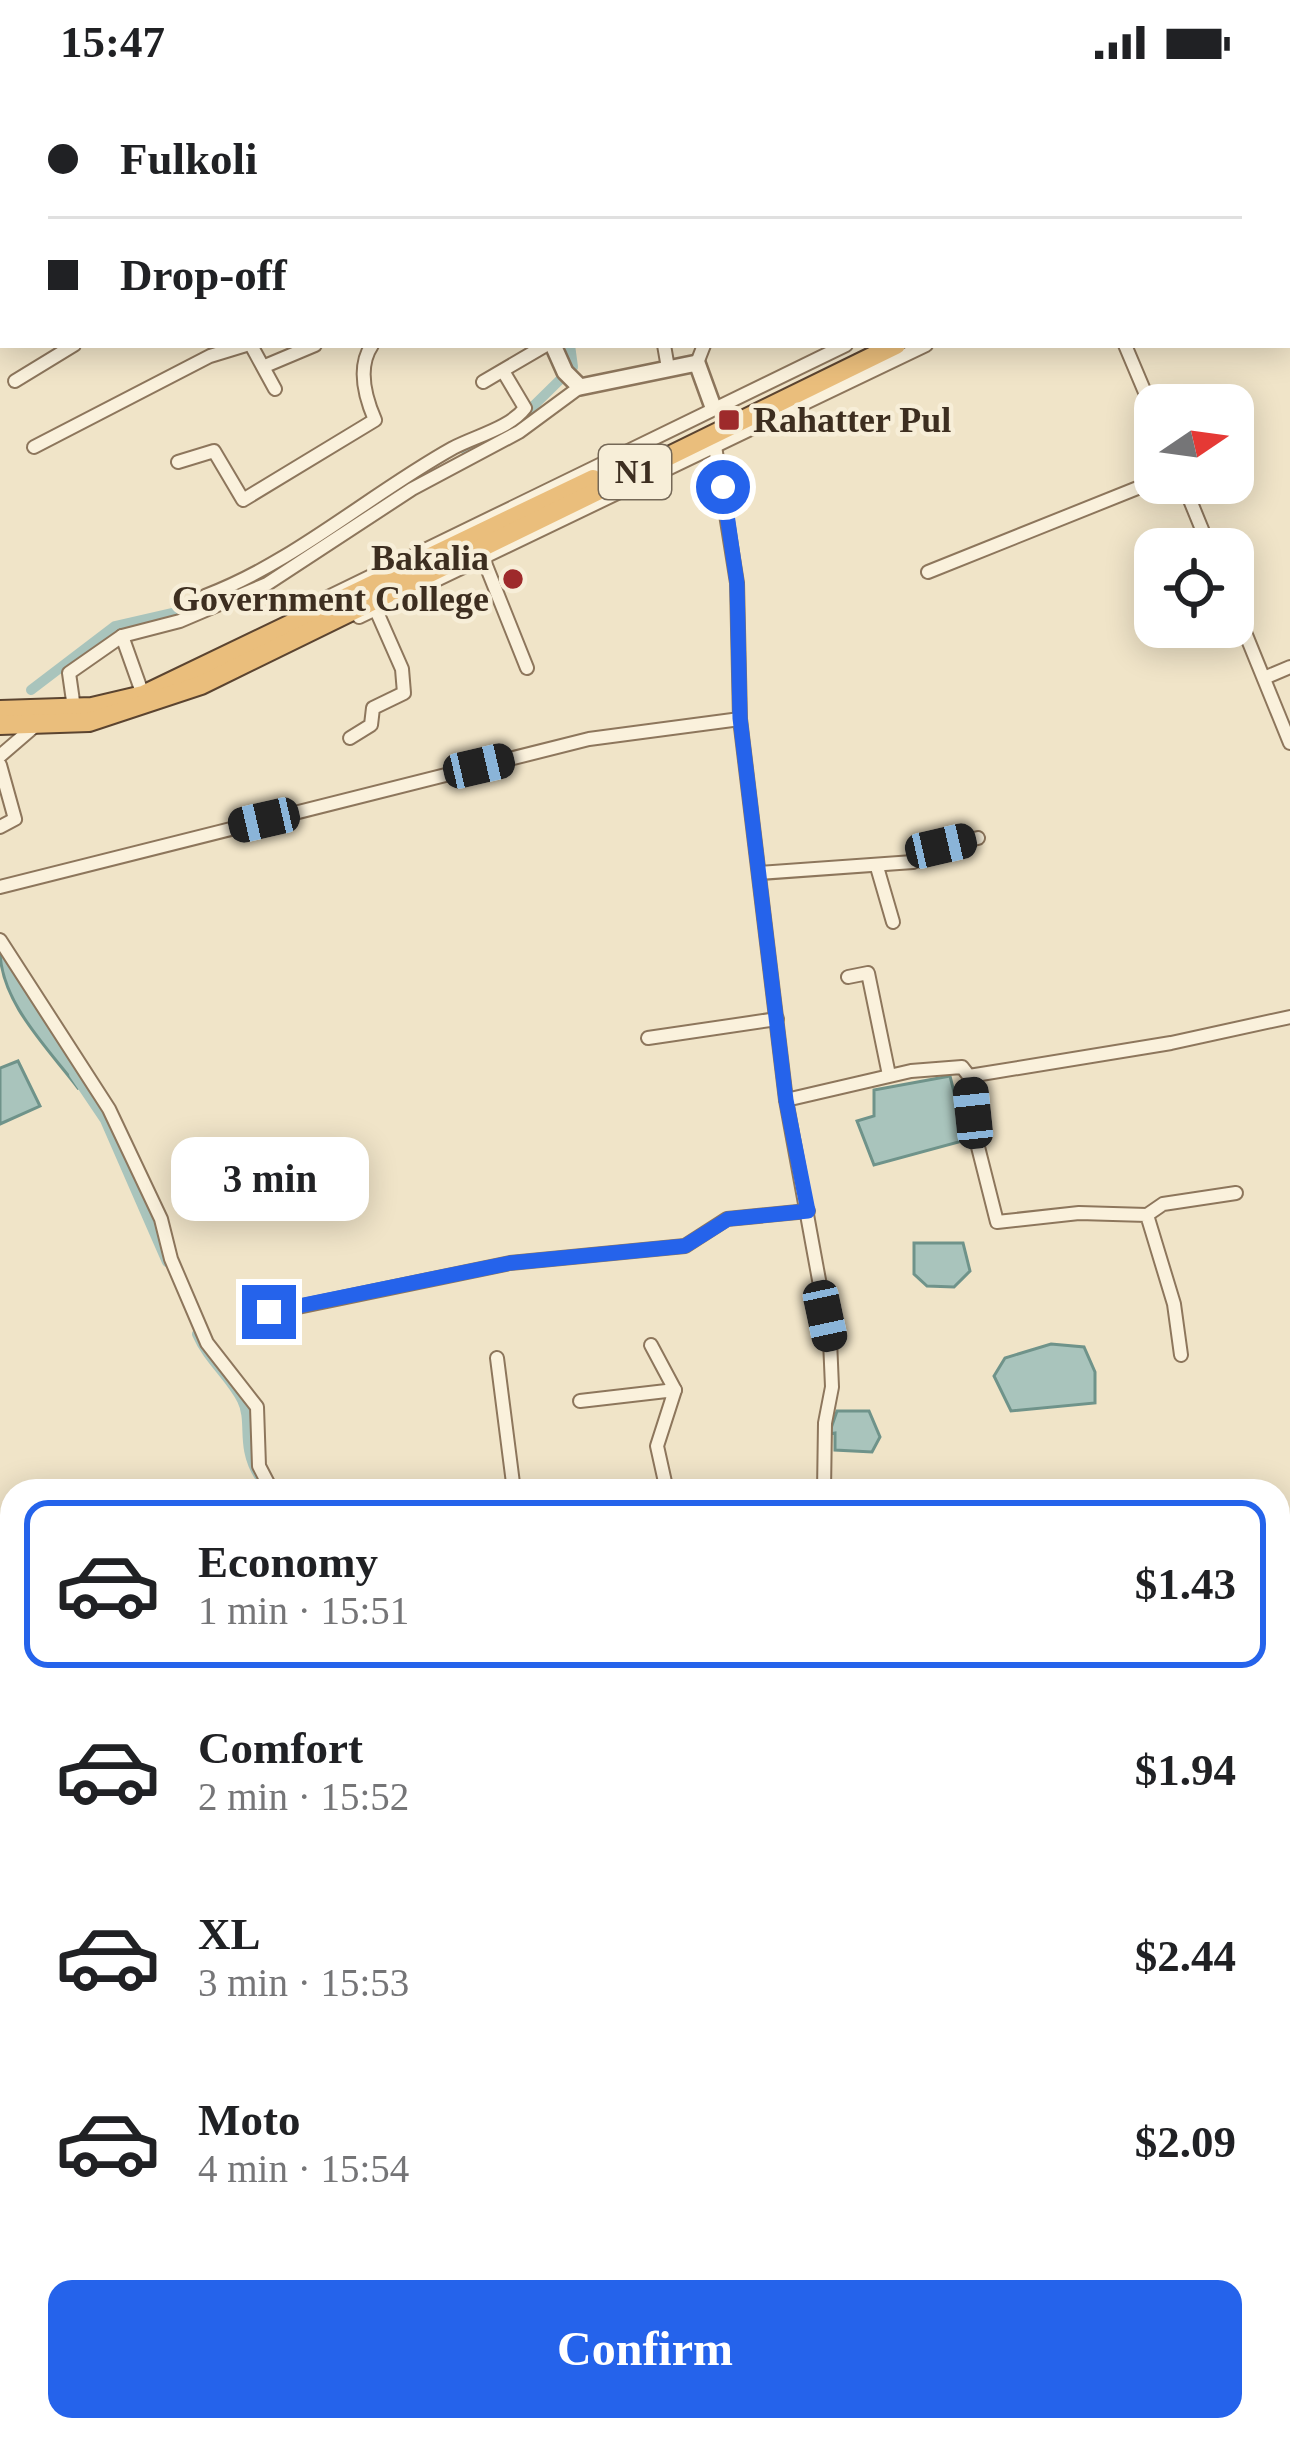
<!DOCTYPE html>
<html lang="en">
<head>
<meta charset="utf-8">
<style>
	:root { --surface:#fff; --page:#f6f6f6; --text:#202124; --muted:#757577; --line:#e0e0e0; --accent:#2563eb }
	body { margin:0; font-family:Georgia,serif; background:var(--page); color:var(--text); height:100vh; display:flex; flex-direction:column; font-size:45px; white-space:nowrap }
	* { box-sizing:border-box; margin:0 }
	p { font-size:39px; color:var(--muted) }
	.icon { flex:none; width:66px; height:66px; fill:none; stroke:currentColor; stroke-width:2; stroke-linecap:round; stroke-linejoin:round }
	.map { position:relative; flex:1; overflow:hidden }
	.drawer { position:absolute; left:0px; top:1395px; width:1290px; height:963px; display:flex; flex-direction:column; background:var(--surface); border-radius:36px 36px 0 0; box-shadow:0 6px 30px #0003 }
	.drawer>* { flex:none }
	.guide { position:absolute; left:0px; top:0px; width:1290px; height:264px; box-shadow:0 6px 30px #0003; display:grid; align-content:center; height:264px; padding:0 48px; background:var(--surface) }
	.needle { width:78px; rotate:77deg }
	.controls { position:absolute; left:1134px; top:300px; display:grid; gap:24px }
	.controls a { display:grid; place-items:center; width:120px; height:120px; border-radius:24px; background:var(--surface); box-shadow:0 6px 30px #0003; font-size:60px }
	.end { position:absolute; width:54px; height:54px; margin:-27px; border:15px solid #2563eb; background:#fff; box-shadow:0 0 0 6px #fff }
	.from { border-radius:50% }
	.bubble { position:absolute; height:84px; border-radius:24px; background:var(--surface); box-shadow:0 6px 30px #0003; font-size:39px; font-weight:700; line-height:84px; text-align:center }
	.car { position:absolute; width:36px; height:72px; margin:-36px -18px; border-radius:15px; box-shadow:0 0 9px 3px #0007; background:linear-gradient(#222 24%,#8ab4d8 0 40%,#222 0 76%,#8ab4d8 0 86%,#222 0) }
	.guide b { display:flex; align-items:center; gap:42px; height:114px; font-size:45px }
	.guide b+b { border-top:3px solid var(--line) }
	.guide i { width:30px; height:30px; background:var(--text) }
	ul { padding:21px 0 0; list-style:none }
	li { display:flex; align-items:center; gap:36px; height:168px; margin:0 24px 18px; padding:0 24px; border:6px solid transparent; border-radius:24px }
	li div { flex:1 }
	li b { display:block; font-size:45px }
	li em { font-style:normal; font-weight:700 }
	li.current { border-color:var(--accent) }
	li>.icon { width:108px; height:108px; stroke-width:1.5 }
	.cta { display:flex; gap:24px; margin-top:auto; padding:24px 48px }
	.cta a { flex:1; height:138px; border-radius:24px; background:var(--accent); color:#fff; font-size:48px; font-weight:700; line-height:138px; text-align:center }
	.status { display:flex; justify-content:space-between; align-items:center; height:84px; padding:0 60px; background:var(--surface); direction:ltr }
	.status svg { height:33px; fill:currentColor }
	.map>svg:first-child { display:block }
</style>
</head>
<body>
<div class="status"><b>15:47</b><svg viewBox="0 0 49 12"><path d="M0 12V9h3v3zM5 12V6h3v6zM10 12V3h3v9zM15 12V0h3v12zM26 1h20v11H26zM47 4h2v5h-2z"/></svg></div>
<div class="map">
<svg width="1290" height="2356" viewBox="0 0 1290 2356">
	<rect width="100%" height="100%" fill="#f0e4c8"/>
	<g fill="#a9c4bc" stroke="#6f938a" stroke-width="3">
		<path d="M0,866L84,997L82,1002L78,1004C48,964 0,918 0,866Z"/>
		<path d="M18,977L40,1022L0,1040V984Z"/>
		<path d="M950,992L966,1056L874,1081L857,1037L874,1032V1006Z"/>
		<path d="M914,1159H963L970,1187L954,1203L927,1202L914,1190Z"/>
		<path d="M1051,1260L1084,1263L1095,1288V1319L1011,1327L994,1292L1005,1274Z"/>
		<path d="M837,1327H869L880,1353L872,1368L835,1366V1349L829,1350Z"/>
	</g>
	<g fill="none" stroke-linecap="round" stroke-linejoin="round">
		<g stroke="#a9c4bc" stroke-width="10">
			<path d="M541,3V0"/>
			<path d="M517,338L573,283L570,261"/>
			<path d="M464,365L501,348"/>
			<path d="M31,606L115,542L211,520L244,500"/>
			<path d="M74,990L105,1036L167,1178"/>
			<path d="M197,1250C208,1276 230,1292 242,1316C253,1338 240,1361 259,1392"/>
		</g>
		<defs>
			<g id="minor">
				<path d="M1046,0L1049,3"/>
				<path d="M1217,0L1228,3"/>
				<path d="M45,3L51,0"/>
				<path d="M216,3L223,0"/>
				<path d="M0,27L3,25"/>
				<path d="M1287,101L1290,109"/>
				<path d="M251,261L275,305"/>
				<path d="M664,261L668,284"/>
				<path d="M1125,261L1155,332"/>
				<path d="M697,279L704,261"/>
				<path d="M265,282L315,261"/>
				<path d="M15,297L74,261"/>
				<path d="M483,298L546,261"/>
				<path d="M714,356L737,499L740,635L786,1016L830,1256L832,1303L825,1339L824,1407"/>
				<path d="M34,363L210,272L246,261"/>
				<path d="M178,378L214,367L243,416L375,336C365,313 357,283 372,261"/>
				<path d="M1183,399L1210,465"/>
				<path d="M483,474L527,584"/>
				<path d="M928,488L1155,397"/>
				<path d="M205,512C295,478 370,410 453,364C476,352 510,344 525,324L503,287"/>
				<path d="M316,519L846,261"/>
				<path d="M1233,519L1290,659"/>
				<path d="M359,533L926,261"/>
				<path d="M122,552L143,611"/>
				<path d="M1264,594L1290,583"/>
				<path d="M74,624L69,589L122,552L180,537L267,500L412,405L519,348L580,303"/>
				<path d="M350,654L371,641L373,624L404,609L402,585L376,526"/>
				<path d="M0,672L36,641"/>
				<path d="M0,681L15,735L0,743"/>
				<path d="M877,783L893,838"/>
				<path d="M760,789L913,778L941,762L978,754"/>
				<path d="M0,803L589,655L740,635"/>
				<path d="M0,856L109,1025L161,1135L171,1175L207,1259L257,1323L259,1382L272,1407"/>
				<path d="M848,893L868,889L889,991"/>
				<path d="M648,954L777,935"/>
				<path d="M969,992L976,1055L997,1138L1079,1129L1147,1131L1174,1220L1181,1271"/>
				<path d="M786,1016L911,987L962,983L969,992L1171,959L1290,933"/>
				<path d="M1147,1131L1163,1120L1236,1109"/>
				<path d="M269,1229L510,1179L685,1162L727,1135L808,1127"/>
				<path d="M651,1261L675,1306"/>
				<path d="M497,1274L514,1407"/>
				<path d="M580,1317L675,1306L657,1362L667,1407"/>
				<path d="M0,1553L12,1550"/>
				<path d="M0,1665L12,1663"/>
				<path d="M0,1747L12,1745"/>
				<path d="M1278,2041L1290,2049"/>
				<path d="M1278,2175H1290"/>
				<path d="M625,2346L626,2356"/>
				<path d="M950,2346L951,2356"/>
				<path d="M1115,2356L1137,2346"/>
			</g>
			<g id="tertiary">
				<path d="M451,0L452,3"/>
				<path d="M553,261L565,288L580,303L697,279L713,323"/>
			</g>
			<g id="trunk">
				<path d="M1287,45L1290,42"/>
				<path d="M1287,62L1290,60"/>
				<path d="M0,626L92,623L143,611L593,395"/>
				<path d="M0,641L89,638L201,601L896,261"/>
			</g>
		</defs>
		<use href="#minor" stroke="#8d765c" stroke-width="16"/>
		<use href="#tertiary" stroke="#8d765c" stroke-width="20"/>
		<use href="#trunk" stroke="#5b4430" stroke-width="22"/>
		<use href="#minor" stroke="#faf1dc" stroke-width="12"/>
		<use href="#tertiary" stroke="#faf1dc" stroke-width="15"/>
		<use href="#trunk" stroke="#eabe7c" stroke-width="18"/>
	</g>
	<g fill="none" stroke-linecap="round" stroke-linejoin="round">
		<path stroke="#2563eb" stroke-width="15" d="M269,1228L510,1179L685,1162L728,1135L808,1127L786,1016L740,634L737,499L723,403"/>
	</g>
	<g fill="#9e2a2b" stroke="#f7eed8" stroke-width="4.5">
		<rect x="717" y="324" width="24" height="24" rx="6"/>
		<circle cx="513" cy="495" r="12"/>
	</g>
	<g text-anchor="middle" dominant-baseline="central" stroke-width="9" stroke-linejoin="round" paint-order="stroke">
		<rect fill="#f7eed8" stroke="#756857" stroke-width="3" x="599" y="361" width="72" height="54" rx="9"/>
		<g font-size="33" font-weight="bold" fill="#3d2e20">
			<text x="635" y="388">N1</text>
		</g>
		<g font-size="36" font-weight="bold" fill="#3d2e20" stroke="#f7eed8" text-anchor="start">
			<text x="753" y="336">Rahatter Pul</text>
			<text x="489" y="474" text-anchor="end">Bakalia<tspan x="489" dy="41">Government College</tspan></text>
		</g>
	</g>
</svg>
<div class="controls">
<a><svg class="needle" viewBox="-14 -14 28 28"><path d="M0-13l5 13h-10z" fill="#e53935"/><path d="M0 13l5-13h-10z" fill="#757577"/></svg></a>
<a><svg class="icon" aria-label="locate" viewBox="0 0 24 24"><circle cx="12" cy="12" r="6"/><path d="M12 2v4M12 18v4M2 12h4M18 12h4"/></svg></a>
</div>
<i class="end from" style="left:723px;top:403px"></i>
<i class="end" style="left:269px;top:1228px"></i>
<div class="bubble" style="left:171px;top:1053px;width:198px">3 min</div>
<i class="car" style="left:479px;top:682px;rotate:77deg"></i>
<i class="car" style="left:264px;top:736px;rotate:257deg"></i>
<i class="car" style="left:941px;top:762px;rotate:77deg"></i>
<i class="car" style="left:973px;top:1029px;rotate:354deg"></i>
<i class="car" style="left:825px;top:1232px;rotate:168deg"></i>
<div class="guide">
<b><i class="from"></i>Fulkoli</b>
<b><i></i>Drop-off</b>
</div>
<section class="drawer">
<ul>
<li class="current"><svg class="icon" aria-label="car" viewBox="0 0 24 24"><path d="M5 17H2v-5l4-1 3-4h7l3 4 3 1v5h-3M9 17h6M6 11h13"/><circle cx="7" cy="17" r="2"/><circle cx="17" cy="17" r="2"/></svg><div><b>Economy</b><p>1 min · 15:51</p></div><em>$1.43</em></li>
<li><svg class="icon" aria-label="car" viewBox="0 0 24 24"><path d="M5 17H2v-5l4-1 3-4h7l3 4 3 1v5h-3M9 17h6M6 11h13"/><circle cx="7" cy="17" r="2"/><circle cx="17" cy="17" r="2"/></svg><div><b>Comfort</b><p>2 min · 15:52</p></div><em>$1.94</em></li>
<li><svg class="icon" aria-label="car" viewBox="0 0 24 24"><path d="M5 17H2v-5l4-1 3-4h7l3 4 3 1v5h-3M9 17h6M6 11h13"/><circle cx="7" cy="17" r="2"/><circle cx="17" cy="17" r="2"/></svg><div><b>XL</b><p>3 min · 15:53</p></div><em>$2.44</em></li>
<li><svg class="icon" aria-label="car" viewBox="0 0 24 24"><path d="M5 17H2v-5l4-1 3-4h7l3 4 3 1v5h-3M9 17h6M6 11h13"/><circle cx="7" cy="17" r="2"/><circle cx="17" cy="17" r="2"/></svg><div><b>Moto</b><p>4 min · 15:54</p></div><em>$2.09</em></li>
</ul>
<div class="cta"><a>Confirm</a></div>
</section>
</div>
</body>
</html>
